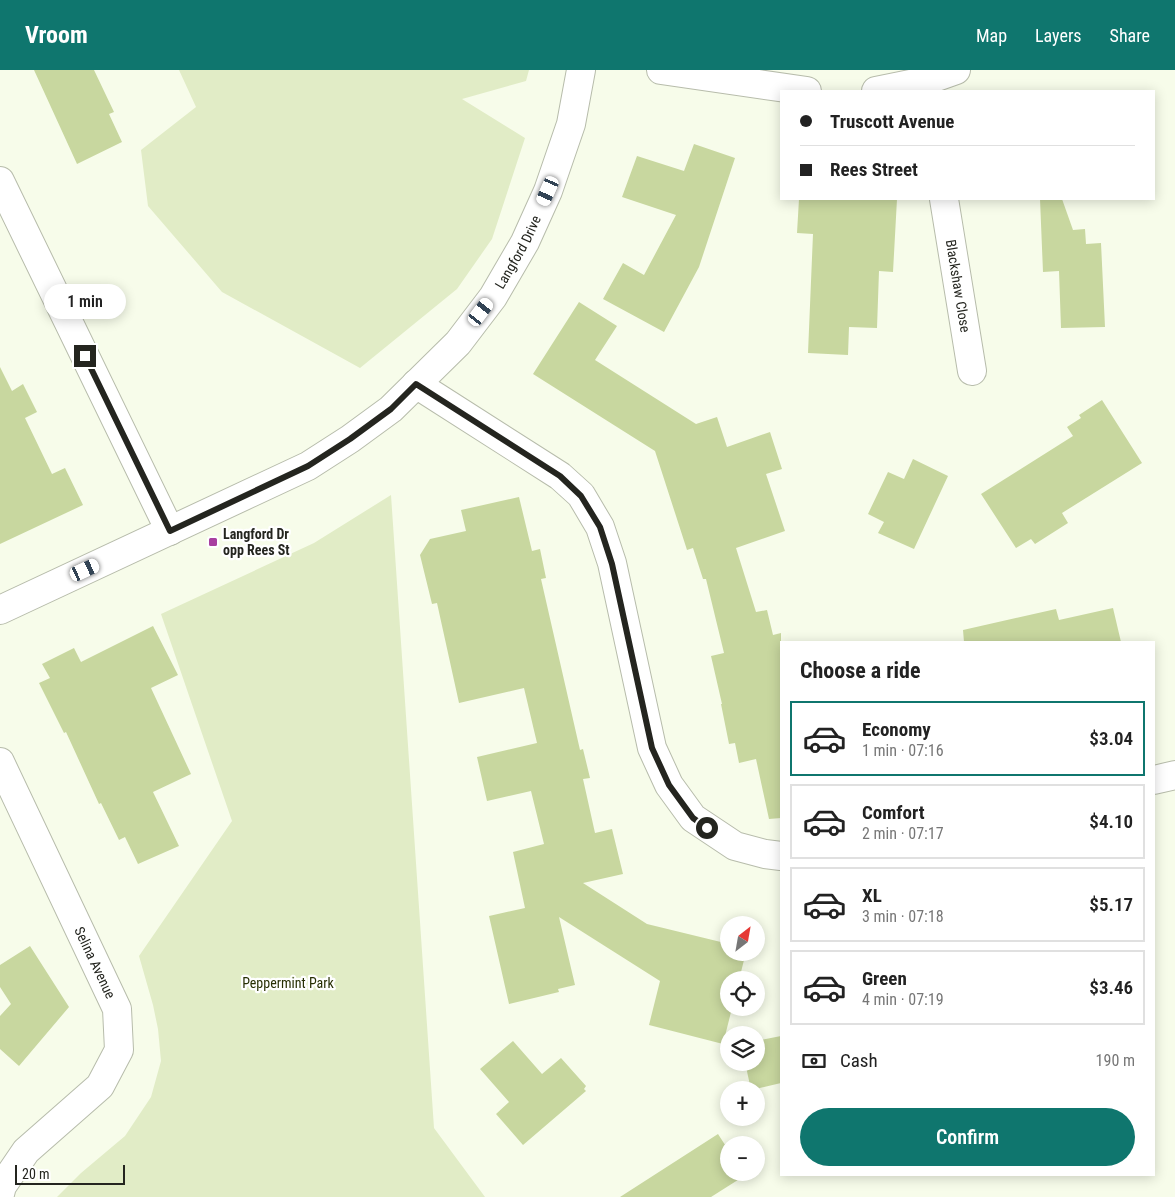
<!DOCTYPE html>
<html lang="en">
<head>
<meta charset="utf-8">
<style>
	:root { --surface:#fff; --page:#f6f6f6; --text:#222; --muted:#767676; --line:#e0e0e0; --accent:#0f766e }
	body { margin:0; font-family:"Roboto Condensed",sans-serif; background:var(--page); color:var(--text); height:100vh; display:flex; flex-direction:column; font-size:19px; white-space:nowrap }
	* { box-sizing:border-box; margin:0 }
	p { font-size:16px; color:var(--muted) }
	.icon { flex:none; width:28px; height:28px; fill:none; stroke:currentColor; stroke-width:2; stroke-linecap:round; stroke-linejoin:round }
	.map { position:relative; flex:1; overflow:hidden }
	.sheet { position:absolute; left:780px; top:571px; width:375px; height:535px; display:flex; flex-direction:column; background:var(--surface); border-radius:0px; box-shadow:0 2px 12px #0003 }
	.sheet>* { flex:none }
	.guide { position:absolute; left:780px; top:20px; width:375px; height:110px; border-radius:0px; box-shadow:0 2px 12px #0003; display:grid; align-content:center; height:110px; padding:0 20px; background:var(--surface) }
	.needle { width:32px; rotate:31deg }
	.buttons { position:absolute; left:720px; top:846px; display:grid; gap:10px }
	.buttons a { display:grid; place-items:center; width:45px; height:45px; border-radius:50%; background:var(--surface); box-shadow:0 2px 12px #0003; font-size:25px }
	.scale { position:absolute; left:15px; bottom:12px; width:110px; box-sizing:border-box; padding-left:5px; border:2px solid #24251f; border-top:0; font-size:14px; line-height:18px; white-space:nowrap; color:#24251f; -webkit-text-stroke:4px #fff; paint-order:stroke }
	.end { position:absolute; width:22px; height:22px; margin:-11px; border:6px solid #24251f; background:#fff; box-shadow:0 0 0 2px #fff }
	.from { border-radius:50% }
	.bubble { position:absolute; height:35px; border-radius:18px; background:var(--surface); box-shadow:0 2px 12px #0003; font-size:16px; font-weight:600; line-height:35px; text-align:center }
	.car { position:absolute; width:15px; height:30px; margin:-15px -8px; border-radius:6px; box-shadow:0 0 4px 1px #0007; background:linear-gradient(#fff 24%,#345 0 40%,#fff 0 76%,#345 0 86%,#fff 0) }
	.guide b { display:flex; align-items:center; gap:18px; height:48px; font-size:19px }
	.guide b+b { border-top:1px solid var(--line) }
	.guide i { width:12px; height:12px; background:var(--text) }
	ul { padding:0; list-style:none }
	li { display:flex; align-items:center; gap:15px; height:75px; margin:0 10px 8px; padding:0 10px; border:2px solid var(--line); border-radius:0px }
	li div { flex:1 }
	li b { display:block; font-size:19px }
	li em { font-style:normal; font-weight:600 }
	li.current { border-color:var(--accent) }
	li>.icon { width:45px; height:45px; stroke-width:1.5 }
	h2 { padding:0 20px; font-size:22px; line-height:60px }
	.pay { display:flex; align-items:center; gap:12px; height:55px; padding:0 20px; font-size:19px }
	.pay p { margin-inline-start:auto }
	.action { display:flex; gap:10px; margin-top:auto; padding:10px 20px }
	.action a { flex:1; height:58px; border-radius:30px; background:var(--accent); color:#fff; font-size:20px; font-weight:600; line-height:58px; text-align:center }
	header { display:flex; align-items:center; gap:30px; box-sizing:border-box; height:70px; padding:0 25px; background:var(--accent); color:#fff }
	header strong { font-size:24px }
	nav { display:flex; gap:28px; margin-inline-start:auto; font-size:18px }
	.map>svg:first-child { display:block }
</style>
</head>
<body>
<header>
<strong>Vroom</strong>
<nav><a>Map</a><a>Layers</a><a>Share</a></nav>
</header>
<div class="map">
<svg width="1175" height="1127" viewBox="0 0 1175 1127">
	<rect width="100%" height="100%" fill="#f7fcea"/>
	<g fill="#e1ecc6">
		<path d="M179,0H529L526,11L462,29L525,68L492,169L457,219L360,298L222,222L148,136L141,80L196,37Z"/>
		<path d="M391,425L434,1058L485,1127H57L81,1103L125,1066L151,1027L161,991L158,959L153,935L139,886L232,751L161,544L314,473Z"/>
	</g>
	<g fill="#c8d79f">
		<path d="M34,0H94L114,42L109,44L122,72L77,94Z"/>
		<path d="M694,74L735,88L699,197L664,262L603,229L623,193L644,205L676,145L622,127L637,86L684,101Z"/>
		<path d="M799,129H897L893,202L879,201L877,258L849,257L848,285L808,283L813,164L797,163Z"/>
		<path d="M1040,129H1062L1073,160L1085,159L1086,174L1101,173L1105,257L1061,258L1059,201L1043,202Z"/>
		<path d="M579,232L617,256L595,290L696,354L717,347L727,377L770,362L782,399L766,404L785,461L736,478L756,542L767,540L773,565L781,563V748L769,749L756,689L739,693L735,673L729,674L721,634H722L711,586L724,583L706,509H703L693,478L687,480L655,381L533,304Z"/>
		<path d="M0,297L12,321L23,314L37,342L25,348L52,404L65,398L83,435L0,474Z"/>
		<path d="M1102,330L1142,393L1062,443L1068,453L1035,474L1031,469L1016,478L981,424L1073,366L1067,357L1081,348L1079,345Z"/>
		<path d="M913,389L948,406L914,479L878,463L884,452L868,444L888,402L904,409Z"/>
		<path d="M519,427L532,481L540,479L546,508L541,509L580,680L583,679L590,708L583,709L595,763L612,759L623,804L583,813L647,854L729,874V882H746L739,910H729V938H732L723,974L649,955L660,911L559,847L575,915L558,919L559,922L509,934L489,846L525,838L513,782L544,774L531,721L487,731L477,687L537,673L524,618L459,633L437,533L432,534L420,485L430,469L466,461L461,440Z"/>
		<path d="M1113,538L1121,572H964L963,560L1056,539L1059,550Z"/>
		<path d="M153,556L178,605L151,618L191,704L153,722L179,776L138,794L125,767L119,770L101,733L99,734L66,662L64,663L39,613L50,608L42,594L74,578L81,592Z"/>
		<path d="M30,876L69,937L19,996L0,979V946L11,934L0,917V895Z"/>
		<path d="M781,966V1013L751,1020L745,992H756V971Z"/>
		<path d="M513,971L542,1004L561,988L586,1016L584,1019L586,1021L523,1075L496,1044L509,1032L480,999Z"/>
		<path d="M718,1064L729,1081V1102H738L741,1108L711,1127H620Z"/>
	</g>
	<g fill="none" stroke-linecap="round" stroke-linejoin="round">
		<defs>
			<g id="minor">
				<path d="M661,0L807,21"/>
				<path d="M876,21L925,11L956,0"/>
				<path d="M0,111L170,461"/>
				<path id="s1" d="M944,129L972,301"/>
				<path d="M416,314L560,406L581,425L600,457L612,493L652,678L669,715L693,748L735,776L765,784L781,786"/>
				<path id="s2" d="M0,540L308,396L350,369L391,339L458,273L493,227L525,172L548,121L571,54L581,0"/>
				<path id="s3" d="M0,692L117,939L119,980L100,1016L26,1081L2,1116L0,1124"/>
				<path d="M1154,710L1175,705"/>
			</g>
		</defs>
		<use href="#minor" stroke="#b7bcab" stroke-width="30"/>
		<use href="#minor" stroke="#fff" stroke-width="28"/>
	</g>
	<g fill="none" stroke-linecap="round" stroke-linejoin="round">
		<path stroke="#24251f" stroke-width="6" d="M85,286L170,461L308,396L350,369L391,339L416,314L560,406L581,426L600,457L612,494L652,678L669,715L693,748L707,758"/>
	</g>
	<rect fill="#a83fa0" stroke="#fff" stroke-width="2" x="208" y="467" width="10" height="10" rx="2.5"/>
	<g text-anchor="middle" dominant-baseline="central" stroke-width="4.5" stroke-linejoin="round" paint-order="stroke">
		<g font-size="14" fill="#24251f" stroke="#fff">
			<text stroke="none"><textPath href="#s2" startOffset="644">Langford Drive</textPath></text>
			<text stroke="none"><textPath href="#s1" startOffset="88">Blackshaw Close</textPath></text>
			<text stroke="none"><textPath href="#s3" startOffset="222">Selina Avenue</textPath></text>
		</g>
		<g font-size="14" font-weight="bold" fill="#24251f" stroke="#fff" text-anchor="start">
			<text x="223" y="464">Langford Dr<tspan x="223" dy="16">opp Rees St</tspan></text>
		</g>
		<g font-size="14" fill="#272f04" stroke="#fff">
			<text x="288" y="913">Peppermint Park</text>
		</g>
	</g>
</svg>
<div class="buttons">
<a><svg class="needle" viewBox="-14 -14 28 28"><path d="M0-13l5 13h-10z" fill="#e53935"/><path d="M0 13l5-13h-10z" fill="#767676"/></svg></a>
<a><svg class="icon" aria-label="locate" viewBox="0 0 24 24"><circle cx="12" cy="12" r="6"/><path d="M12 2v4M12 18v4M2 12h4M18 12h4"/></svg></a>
<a><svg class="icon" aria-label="layers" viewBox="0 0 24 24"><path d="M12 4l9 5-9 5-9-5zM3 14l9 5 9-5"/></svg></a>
<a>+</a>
<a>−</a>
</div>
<div class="scale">20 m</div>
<i class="end from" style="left:707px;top:758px"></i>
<i class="end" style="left:85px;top:286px"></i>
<div class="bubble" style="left:44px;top:214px;width:82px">1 min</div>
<i class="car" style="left:548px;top:121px;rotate:204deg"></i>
<i class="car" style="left:481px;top:242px;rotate:37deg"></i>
<i class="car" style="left:85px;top:500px;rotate:65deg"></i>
<div class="guide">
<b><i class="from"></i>Truscott Avenue</b>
<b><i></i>Rees Street</b>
</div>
<section class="sheet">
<h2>Choose a ride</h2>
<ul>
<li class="current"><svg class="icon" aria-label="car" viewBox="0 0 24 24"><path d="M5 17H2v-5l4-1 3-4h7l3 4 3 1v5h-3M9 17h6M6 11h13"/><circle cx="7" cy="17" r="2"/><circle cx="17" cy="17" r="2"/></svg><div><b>Economy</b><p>1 min · 07:16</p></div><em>$3.04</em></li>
<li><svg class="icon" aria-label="car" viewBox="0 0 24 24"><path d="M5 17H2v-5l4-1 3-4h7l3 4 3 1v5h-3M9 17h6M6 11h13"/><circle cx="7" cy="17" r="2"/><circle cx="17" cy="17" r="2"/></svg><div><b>Comfort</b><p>2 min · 07:17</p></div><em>$4.10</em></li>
<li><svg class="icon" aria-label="car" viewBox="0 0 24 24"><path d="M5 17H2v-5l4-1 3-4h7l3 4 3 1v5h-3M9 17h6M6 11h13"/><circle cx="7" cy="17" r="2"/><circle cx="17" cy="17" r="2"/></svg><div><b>XL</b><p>3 min · 07:18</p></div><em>$5.17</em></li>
<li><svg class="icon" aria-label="car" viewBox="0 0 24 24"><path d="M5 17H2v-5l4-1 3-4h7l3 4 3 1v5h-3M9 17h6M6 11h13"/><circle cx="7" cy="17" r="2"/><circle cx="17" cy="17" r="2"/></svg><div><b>Green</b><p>4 min · 07:19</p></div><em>$3.46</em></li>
</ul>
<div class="pay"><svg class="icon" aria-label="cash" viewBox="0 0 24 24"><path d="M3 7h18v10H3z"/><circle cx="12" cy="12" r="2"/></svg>Cash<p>190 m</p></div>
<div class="action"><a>Confirm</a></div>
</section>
</div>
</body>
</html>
